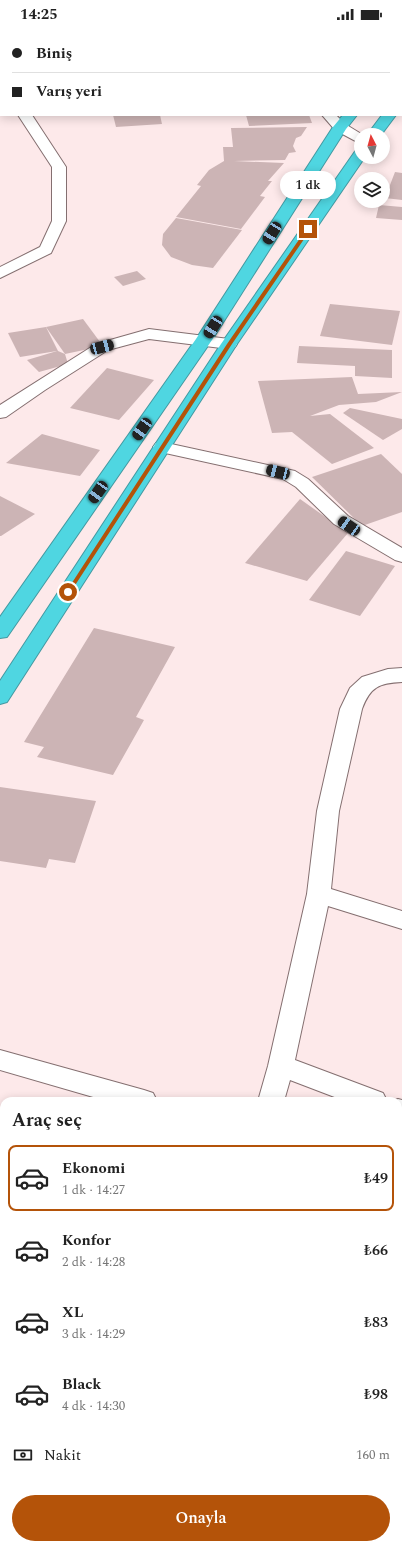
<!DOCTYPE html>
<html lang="tr">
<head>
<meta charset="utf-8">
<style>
	:root { --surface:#fff; --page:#f2f2f2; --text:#222; --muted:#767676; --line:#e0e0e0; --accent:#b45309 }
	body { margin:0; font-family:Spectral,serif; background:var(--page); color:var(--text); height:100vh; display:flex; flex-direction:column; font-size:15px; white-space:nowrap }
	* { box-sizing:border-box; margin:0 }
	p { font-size:13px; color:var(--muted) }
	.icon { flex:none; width:22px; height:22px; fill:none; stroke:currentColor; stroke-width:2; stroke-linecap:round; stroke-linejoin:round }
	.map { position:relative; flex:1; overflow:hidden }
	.sheet { position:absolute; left:0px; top:1069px; width:402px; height:452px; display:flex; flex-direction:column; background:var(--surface); border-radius:12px 12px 0 0; box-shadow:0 2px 10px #0003 }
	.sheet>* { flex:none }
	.top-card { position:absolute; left:0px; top:0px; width:402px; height:88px; box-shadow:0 2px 10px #0003; display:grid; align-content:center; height:88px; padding:0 12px; background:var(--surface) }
	.needle { width:26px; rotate:354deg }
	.tools { position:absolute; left:354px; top:100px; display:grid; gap:8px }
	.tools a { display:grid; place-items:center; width:36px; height:36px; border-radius:50%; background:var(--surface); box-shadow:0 2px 10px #0003; font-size:20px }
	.end { position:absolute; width:18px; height:18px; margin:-9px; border:5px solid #b45309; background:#fff; box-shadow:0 0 0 2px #fff }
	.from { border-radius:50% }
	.bubble { position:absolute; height:28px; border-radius:14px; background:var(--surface); box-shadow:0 2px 10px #0003; font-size:13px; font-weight:600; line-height:28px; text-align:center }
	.car { position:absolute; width:12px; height:24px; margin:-12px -6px; border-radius:5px; box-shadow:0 0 3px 1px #0007; background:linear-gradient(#222 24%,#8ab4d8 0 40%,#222 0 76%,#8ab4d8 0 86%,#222 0) }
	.top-card b { display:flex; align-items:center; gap:14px; height:38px; font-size:15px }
	.top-card b+b { border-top:1px solid var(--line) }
	.top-card i { width:10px; height:10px; background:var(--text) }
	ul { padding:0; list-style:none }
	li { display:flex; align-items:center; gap:12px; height:66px; margin:0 8px 6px; padding:0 4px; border:2px solid transparent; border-radius:8px }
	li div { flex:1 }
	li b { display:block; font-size:15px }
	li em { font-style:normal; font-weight:600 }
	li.selected { border-color:var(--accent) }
	li>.icon { width:36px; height:36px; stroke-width:1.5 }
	h2 { padding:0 12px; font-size:18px; line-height:48px }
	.pay { display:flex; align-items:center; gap:10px; height:44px; padding:0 12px; font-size:15px }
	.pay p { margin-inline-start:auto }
	.cta { display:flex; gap:8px; margin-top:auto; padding:8px 12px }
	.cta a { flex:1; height:46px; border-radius:24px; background:var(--accent); color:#fff; font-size:16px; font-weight:600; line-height:46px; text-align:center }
	.status { display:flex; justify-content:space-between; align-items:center; height:28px; padding:0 20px; background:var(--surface); direction:ltr }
	.status svg { height:11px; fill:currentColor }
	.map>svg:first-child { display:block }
</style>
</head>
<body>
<div class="status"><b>14:25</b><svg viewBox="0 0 49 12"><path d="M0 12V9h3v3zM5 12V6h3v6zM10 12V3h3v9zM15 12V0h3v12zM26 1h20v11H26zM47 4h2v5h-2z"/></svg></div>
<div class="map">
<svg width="402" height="1521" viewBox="0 0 402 1521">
	<rect width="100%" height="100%" fill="#fde9ea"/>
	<g fill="#ccb4b5">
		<path d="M113,87H160L162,96L116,99Z"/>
		<path d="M246,87H309L312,95L249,98Z"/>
		<path d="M307,99L301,108L296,110L293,118L296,124L289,125L285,132L234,133L284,135L268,153H272L260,168L265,169L241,201L176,189L201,158L197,157L209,142L224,133L223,119H233L231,100Z"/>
		<path d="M395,144L402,145V172L385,170Z"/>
		<path d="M379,177L402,179V192L376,190Z"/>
		<path d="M176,190L242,202L213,240L192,237L171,229L162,217L163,206Z"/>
		<path d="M137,243L146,251L123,258L114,249Z"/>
		<path d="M330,276L400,283L392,317L320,308Z"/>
		<path d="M83,291L103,318L65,326L46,299Z"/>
		<path d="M46,299L58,323L65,326L68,336L39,344L27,332L57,323L20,329L8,305Z"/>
		<path d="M299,318L392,322V350L355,348V338L297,335Z"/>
		<path d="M107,340L154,352L119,392L70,380Z"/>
		<path d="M352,349L358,366L402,364L376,374L339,377L310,388L330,386L374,420L332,436L292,404L272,405L258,353Z"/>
		<path d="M350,380L402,391V401L383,412L343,385Z"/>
		<path d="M42,406L100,422L80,448L6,435Z"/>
		<path d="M381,426L402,446V484L362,498L312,449Z"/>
		<path d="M0,468L35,486L1,508H0Z"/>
		<path d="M300,471L348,505L307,553L245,535Z"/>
		<path d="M346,523L395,538L360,588L309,572Z"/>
		<path d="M94,600L175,619L136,689L144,692L113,747L37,729L44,719L24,714Z"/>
		<path d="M0,759L96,773L75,835L49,831L46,840L0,833Z"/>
		<path d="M398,1262L402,1263V1351L399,1358H398Z"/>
	</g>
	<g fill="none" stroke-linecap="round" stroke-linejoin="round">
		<defs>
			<rect id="lane" x="0" y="41" width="1" height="8"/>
			<g id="street">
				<rect x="269" y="0" width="12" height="1"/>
				<rect x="0" y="76" width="1" height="8"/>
				<path d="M18,87H32L66,139V193L51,225L0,250V239L40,219L52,193V139Z"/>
				<path d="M322,87H336L345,96L363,107H361V116L335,102Z"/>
				<path d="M149,301L229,311L235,313L237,316L235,319L229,321L149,311L108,322L45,362L6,389L0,390V377L96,316Z"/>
				<path d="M162,414L295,443L308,451L348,488L402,520V534L395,532L334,496L296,459L283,451L156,423L153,419L156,415Z"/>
				<path d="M402,640V654C379,655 370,659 362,681L339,783L331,861L402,883V901L328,878L295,1032L383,1065L387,1073H345L290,1052L284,1073H258L268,1038L307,866L317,783L340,681L350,660L362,649L388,641Z"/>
				<path d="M0,1022L144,1062L153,1065L157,1073H107L0,1042Z"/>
				<path d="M398,1071L402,1072V1094L398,1093V1073H393Z"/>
				<path d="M398,1156L402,1158V1182L398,1180Z"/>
				<path d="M40,1517H72L70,1521H38Z"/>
			</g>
			<g id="highway">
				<path d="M401,20H402L401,29Z"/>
				<path d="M401,66H402L401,75Z"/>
				<path d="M343,87H357L346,101L212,312L7,609L0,610V589L196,311L333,99Z"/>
				<path d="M382,87H396L381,107H367Z"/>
				<path d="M361,121V129H365L237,316L7,674L0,676V653L221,316L356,122Z"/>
			</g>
		</defs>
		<use href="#lane" stroke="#846f70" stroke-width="2"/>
		<use href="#street" stroke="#846f70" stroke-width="2"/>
		<use href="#highway" stroke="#4499a1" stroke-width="2"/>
		<use href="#lane" fill="#fff" fill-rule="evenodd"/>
		<use href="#street" fill="#fff" fill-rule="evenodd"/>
		<use href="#highway" fill="#4fd6e1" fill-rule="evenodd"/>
	</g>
	<path fill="#b45309" d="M307,200L311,201L232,316L70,565H66V564L227,316Z"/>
</svg>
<div class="tools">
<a><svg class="needle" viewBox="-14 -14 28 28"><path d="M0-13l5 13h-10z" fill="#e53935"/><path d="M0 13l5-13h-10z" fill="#767676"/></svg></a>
<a><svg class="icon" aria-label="layers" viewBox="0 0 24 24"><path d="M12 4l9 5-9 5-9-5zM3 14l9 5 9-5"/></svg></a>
</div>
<i class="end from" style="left:68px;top:564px"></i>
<i class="end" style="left:308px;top:201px"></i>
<div class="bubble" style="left:280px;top:143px;width:56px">1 dk</div>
<i class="car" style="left:272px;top:205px;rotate:212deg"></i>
<i class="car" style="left:213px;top:299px;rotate:212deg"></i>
<i class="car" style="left:102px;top:319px;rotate:75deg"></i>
<i class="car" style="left:142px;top:401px;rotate:215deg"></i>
<i class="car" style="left:278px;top:444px;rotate:284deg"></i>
<i class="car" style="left:98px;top:464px;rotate:215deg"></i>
<i class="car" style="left:349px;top:498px;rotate:304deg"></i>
<div class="top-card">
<b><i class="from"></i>Biniş</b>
<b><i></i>Varış yeri</b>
</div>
<section class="sheet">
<h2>Araç seç</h2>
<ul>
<li class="selected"><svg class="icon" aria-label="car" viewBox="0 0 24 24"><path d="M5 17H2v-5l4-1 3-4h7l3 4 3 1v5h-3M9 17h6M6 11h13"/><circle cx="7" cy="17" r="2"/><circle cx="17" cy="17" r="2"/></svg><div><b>Ekonomi</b><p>1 dk · 14:27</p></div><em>₺49</em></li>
<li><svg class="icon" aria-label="car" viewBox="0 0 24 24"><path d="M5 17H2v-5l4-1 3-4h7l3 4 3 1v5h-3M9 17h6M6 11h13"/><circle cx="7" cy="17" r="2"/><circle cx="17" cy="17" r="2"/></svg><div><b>Konfor</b><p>2 dk · 14:28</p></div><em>₺66</em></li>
<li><svg class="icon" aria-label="car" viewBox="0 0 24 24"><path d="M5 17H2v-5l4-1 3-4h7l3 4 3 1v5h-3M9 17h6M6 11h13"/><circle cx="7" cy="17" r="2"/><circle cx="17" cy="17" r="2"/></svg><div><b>XL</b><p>3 dk · 14:29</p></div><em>₺83</em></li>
<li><svg class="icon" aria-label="car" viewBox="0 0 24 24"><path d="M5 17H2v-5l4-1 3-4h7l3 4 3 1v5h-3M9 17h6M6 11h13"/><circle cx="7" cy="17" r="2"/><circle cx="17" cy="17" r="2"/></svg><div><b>Black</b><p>4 dk · 14:30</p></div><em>₺98</em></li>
</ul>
<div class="pay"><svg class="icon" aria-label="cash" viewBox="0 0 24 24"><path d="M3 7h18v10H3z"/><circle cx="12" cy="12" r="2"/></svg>Nakit<p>160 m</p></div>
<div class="cta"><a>Onayla</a></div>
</section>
</div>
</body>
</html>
